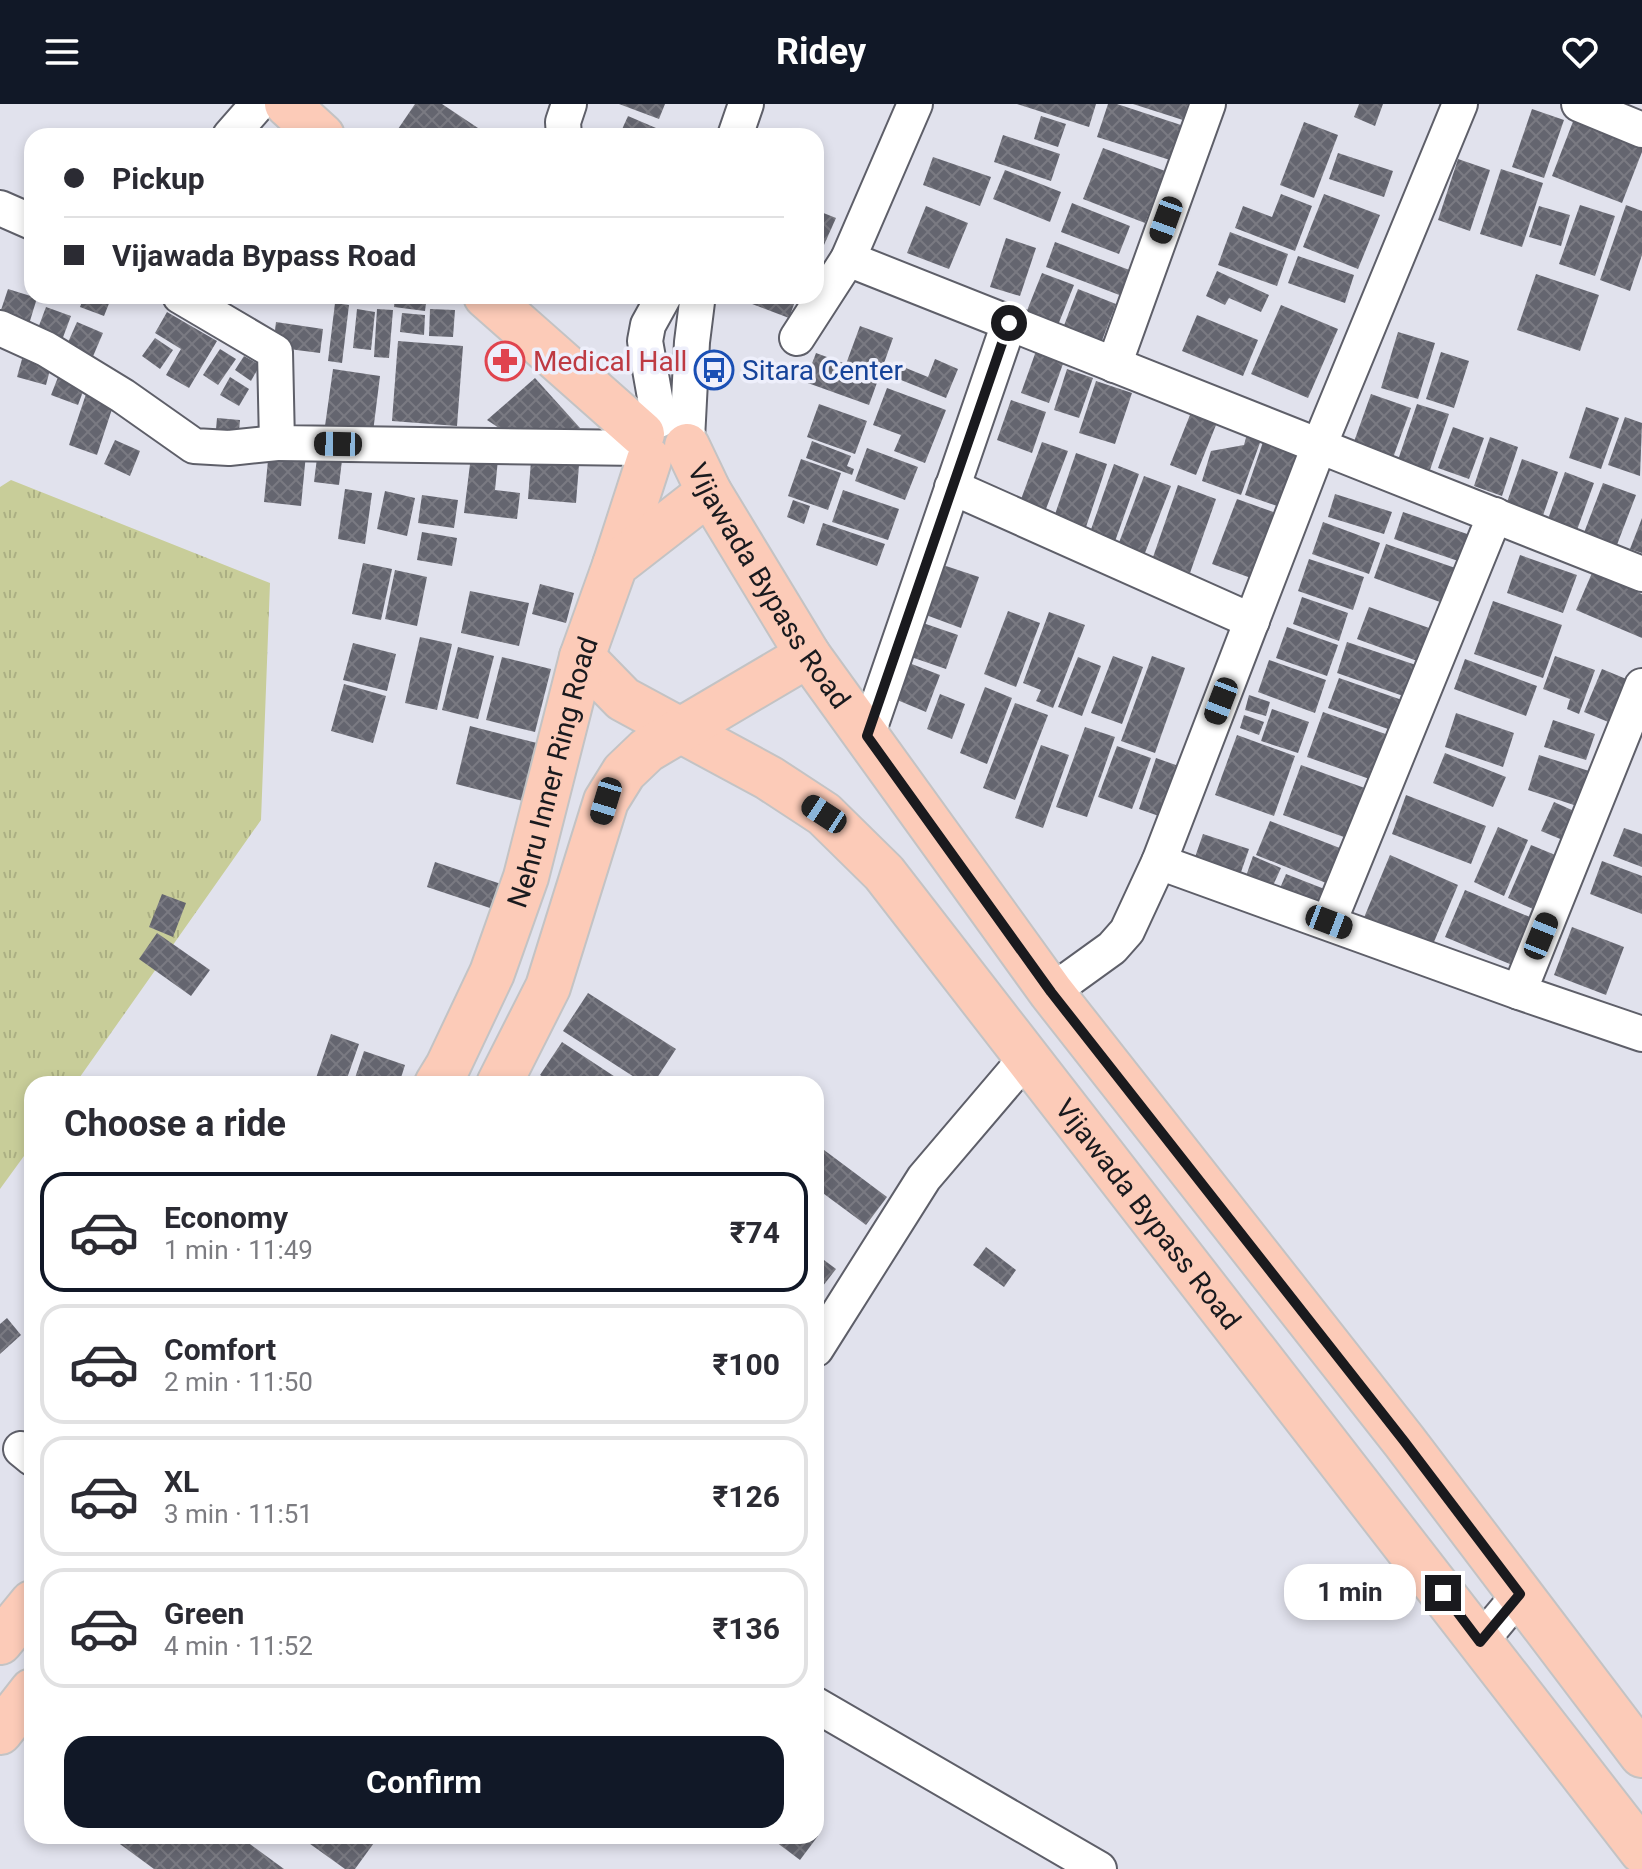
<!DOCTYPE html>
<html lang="en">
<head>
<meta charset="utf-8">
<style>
	:root { --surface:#fff; --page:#f2f2f3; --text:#2b2b33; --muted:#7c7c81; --line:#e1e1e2; --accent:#111827 }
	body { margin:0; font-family:Roboto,sans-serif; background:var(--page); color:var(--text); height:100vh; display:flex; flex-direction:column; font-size:30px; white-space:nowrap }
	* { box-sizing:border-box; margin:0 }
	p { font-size:26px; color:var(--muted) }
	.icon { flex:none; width:44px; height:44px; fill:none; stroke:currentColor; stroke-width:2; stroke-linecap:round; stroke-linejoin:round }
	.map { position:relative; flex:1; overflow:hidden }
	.sheet { position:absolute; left:24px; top:972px; width:800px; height:768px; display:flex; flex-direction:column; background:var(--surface); border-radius:24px; box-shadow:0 4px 12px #0003 }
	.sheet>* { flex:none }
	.guide { position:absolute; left:24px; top:24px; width:800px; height:176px; border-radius:24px; box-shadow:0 4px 12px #0003; display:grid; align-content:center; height:176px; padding:0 40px; background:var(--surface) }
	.end { position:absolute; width:36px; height:36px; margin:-18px; border:10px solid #1a1a1e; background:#fff; box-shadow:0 0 0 4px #fff }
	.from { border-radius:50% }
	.bubble { position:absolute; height:56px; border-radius:24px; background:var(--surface); box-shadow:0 4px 12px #0003; font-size:26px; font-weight:700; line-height:56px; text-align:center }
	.car { position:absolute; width:24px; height:48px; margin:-24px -12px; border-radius:10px; box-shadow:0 0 6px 2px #0007; background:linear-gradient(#222 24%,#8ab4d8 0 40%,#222 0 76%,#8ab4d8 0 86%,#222 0) }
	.guide b { display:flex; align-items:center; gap:28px; height:76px; font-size:30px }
	.guide b+b { border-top:2px solid var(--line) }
	.guide i { width:20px; height:20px; background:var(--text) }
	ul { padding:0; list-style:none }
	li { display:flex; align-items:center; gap:24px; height:120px; margin:0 16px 12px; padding:0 24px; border:4px solid var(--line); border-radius:24px }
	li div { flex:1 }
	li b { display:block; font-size:30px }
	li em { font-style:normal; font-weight:700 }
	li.on { border-color:var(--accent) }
	li>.icon { width:72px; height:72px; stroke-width:1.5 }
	h2 { padding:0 40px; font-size:36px; line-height:96px }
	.action { display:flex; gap:16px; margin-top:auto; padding:16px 40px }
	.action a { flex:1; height:92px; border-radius:24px; background:var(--accent); color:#fff; font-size:32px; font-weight:700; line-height:92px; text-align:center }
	header { display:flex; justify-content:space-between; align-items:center; height:104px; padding:0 40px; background:var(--accent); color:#fff; font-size:36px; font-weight:700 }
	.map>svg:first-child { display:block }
</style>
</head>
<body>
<header><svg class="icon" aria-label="menu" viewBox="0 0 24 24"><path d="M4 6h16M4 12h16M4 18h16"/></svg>Ridey<svg class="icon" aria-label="heart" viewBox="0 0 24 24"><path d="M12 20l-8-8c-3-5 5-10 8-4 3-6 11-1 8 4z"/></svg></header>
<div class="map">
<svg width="1642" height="1765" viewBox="0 0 1642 1765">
	<defs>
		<pattern id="grass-tufts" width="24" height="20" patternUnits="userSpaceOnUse" patternTransform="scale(2)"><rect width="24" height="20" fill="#c8cd99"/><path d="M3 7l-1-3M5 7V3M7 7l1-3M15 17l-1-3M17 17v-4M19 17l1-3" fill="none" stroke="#abaf83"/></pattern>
		<pattern id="building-cross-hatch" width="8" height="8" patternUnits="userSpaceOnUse" patternTransform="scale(2)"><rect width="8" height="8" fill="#64656f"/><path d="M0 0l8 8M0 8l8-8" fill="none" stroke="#7a7a82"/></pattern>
	</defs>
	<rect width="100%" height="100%" fill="#e1e2ed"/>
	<path fill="url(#grass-tufts)" d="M11,376L270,479L261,716L75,980H32V1041L0,1085V383Z"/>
	<g fill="url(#building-cross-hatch)">
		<path d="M415,0H442L490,32H402L396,28Z"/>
		<path d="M619,0H665L659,15Z"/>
		<path d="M1017,0H1096L1089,23Z"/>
		<path d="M1108,0H1117L1181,21L1170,56L1097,33Z"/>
		<path d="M1133,0H1188L1183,16Z"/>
		<path d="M1359,0H1383L1375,22L1354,13Z"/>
		<path d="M1532,5L1564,16L1544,74L1512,63Z"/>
		<path d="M628,12L656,24L652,32H619Z"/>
		<path d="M1041,12L1066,20L1058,43L1034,35Z"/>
		<path d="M1574,15L1642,42V48L1622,99L1552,72Z"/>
		<path d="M1304,18L1338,31L1314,94L1280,81Z"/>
		<path d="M1003,31L1060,50L1051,77L994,58Z"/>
		<path d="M1103,44L1165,67L1145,119L1083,95Z"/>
		<path d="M1338,49L1393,67L1384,93L1329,75Z"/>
		<path d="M933,53L991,73L980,102L923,81Z"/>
		<path d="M1458,55L1490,66L1470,127L1438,116Z"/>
		<path d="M1501,65L1543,79L1522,143L1480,130Z"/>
		<path d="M1005,66L1061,88L1050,118L993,95Z"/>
		<path d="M1281,90L1312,102L1295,147L1235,124L1243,102L1272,113Z"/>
		<path d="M1324,90L1380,111L1358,165L1303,143Z"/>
		<path d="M1072,99L1130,122L1119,150L1061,128Z"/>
		<path d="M1580,101L1615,112L1595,172L1559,160Z"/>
		<path d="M1626,101L1642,107V151L1630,187L1600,176Z"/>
		<path d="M926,102L968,119L949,165L907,149Z"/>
		<path d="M1539,102L1570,111L1561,142L1529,133Z"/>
		<path d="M816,106L836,114L816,159Z"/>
		<path d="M1230,128L1288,150L1277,182L1218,161Z"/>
		<path d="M1006,134L1036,144L1020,192L990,183Z"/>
		<path d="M1055,138L1132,167L1122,192L1046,163Z"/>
		<path d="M1298,152L1354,171L1345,199L1288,179Z"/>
		<path d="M1217,167L1269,191L1261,208L1229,194L1225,201L1206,192Z"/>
		<path d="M1042,169L1074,181L1058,221L1026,209Z"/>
		<path d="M1536,170L1599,191L1580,247L1517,226Z"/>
		<path d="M8,185L37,194L26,230L0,209Z"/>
		<path d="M1078,185L1116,200L1101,239L1063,224Z"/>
		<path d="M84,192H112L104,212L80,203Z"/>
		<path d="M395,192H427L425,207L394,203Z"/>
		<path d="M731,192H797L789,214Z"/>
		<path d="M335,199L349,201L342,259L328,257Z"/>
		<path d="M1281,201L1338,225L1308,294L1251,270Z"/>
		<path d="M46,203L71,212L59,244L34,235Z"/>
		<path d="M357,205L375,208L371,246L353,244Z"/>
		<path d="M377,205L393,206L389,254L374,253Z"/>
		<path d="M430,205L455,206L453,233L429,232Z"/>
		<path d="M167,208L217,237L189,284L166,271L181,245L155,229Z"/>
		<path d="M402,209L425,211L424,231L400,228Z"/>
		<path d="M1197,211L1258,236L1243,272L1182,247Z"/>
		<path d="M77,218L103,229L88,264L62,252Z"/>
		<path d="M276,218L323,225L320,249L273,243Z"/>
		<path d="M860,222L893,234L869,301L805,278L816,249L846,260Z"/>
		<path d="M1398,228L1435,239L1418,295L1381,284Z"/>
		<path d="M155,234L173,246L160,265L142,252Z"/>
		<path d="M398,237L463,242L457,322L392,317Z"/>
		<path d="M220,245L236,255L218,281L203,271Z"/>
		<path d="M1036,247L1064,257L1049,299L1021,289Z"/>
		<path d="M1441,248L1469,257L1454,304L1426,295Z"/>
		<path d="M244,252L260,261L251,277L235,266Z"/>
		<path d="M22,255L51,262L46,281L17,273Z"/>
		<path d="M935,255L958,265L946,294L891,272L896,260L928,273Z"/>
		<path d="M333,265L380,272L373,328L325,322Z"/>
		<path d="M1067,265L1093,274L1079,314L1054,306Z"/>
		<path d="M60,268L87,277L78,301L51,291Z"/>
		<path d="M230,273L249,285L239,302L220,291Z"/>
		<path d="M535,274L580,324L566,328H505L487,316Z"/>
		<path d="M1096,277L1132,289L1115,340L1079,329Z"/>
		<path d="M887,284L946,306L925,359L894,347L901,331L873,321Z"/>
		<path d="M86,290L114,299L97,351L69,341Z"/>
		<path d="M1371,290L1411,304L1390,362L1350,349Z"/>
		<path d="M1011,296L1046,308L1032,349L997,336Z"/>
		<path d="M819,300L867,317L855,350L807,333Z"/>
		<path d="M1417,300L1449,310L1430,366L1398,356Z"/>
		<path d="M1586,303L1619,314L1601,365L1569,354Z"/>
		<path d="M1192,306L1218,316L1196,371L1170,361Z"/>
		<path d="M1625,313L1642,319L1640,372L1608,361Z"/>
		<path d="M217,314L240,316L238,338L215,337Z"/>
		<path d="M1453,323L1484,334L1469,375L1438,364Z"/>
		<path d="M1247,330L1261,336L1241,391L1202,377L1211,347L1244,341Z"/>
		<path d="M1490,333L1518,343L1502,392L1474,382Z"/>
		<path d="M115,336L140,347L130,372L104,360Z"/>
		<path d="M812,337L851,352L847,362L854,365L852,371L806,354Z"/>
		<path d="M1042,338L1068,347L1041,418L1016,409Z"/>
		<path d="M1263,338L1298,350L1280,403L1245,391Z"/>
		<path d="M867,344L918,363L905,396L855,377Z"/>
		<path d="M269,346L306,350L301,402L264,398Z"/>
		<path d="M318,346L343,348L339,381L314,378Z"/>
		<path d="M1076,349L1107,360L1083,432L1051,422Z"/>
		<path d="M471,352L498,355L495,386L520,389L517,415L464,409Z"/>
		<path d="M801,355L841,369L828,406L788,392Z"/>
		<path d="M1522,355L1558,368L1539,423L1503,410Z"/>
		<path d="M531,357L579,361L576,399L528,395Z"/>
		<path d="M1114,360L1139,370L1113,443L1088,434Z"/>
		<path d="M1565,368L1594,379L1577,426L1548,415Z"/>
		<path d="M1144,372L1171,382L1143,454L1117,444Z"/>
		<path d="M1603,379L1636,391L1615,446L1582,434Z"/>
		<path d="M1178,381L1216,395L1190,469L1152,456Z"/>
		<path d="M345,385L372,389L365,440L338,435Z"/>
		<path d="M843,386L899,405L888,436L832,418Z"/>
		<path d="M385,387L415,394L407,432L377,425Z"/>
		<path d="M1335,390L1392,408L1384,430L1328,413Z"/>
		<path d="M422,391L458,396L454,424L418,419Z"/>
		<path d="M1237,395L1276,409L1251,474L1212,460Z"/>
		<path d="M793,396L810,402L804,420L787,413Z"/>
		<path d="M1403,408L1473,432L1464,459L1394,435Z"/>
		<path d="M1642,414V449L1630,445Z"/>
		<path d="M1323,418L1380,439L1369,470L1312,450Z"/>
		<path d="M823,419L885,440L877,462L816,441Z"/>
		<path d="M422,428L457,434L452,462L417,456Z"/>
		<path d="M1386,440L1464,467L1451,502L1374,474Z"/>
		<path d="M1520,451L1577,471L1563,509L1507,489Z"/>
		<path d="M1309,455L1364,473L1353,506L1298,487Z"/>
		<path d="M363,459L392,465L381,516L352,510Z"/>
		<path d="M943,461L979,473L961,524L926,511Z"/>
		<path d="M395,466L427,473L417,522L385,515Z"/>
		<path d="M1592,469L1642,490V534L1576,506Z"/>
		<path d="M540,480L574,489L566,519L532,510Z"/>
		<path d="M470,487L529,499L519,542L461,529Z"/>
		<path d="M1302,493L1348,509L1339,537L1293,520Z"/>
		<path d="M1493,497L1562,521L1543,574L1474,550Z"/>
		<path d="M1369,503L1432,525L1420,558L1357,535Z"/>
		<path d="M1008,507L1040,519L1016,583L984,570Z"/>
		<path d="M1049,508L1085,521L1053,604L1036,597L1041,586L1023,579Z"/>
		<path d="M923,519L958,531L946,565L911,553Z"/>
		<path d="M1287,523L1338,541L1327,572L1276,554Z"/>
		<path d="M420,533L452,540L437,606L405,599Z"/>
		<path d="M1347,538L1419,562L1409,594L1337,569Z"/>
		<path d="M353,539L396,550L387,587L343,576Z"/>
		<path d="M458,543L494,552L478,615L442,606Z"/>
		<path d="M1113,552L1143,563L1122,620L1091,609Z"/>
		<path d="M1152,552L1185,564L1155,649L1121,637Z"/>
		<path d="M1555,552L1595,566L1579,610L1567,605L1570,595L1543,585Z"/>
		<path d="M502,553L551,565L535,628L486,616Z"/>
		<path d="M1078,553L1101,562L1082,612L1058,603Z"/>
		<path d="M1465,555L1537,582L1526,612L1454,585Z"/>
		<path d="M1269,556L1326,576L1315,609L1258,588Z"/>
		<path d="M904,557L940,571L926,608L890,593Z"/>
		<path d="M1602,565L1636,579L1618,622L1584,608Z"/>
		<path d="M1339,574L1402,596L1391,626L1328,604Z"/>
		<path d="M344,580L386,592L373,639L331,627Z"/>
		<path d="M985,583L1012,594L987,660L960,649Z"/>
		<path d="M940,590L965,600L952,635L927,625Z"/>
		<path d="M1249,591L1270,598L1266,612L1245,606Z"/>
		<path d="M1015,599L1048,611L1015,696L983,684Z"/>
		<path d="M1272,605L1309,618L1298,649L1261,637Z"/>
		<path d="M1323,608L1394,633L1378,678L1307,653Z"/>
		<path d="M1456,609L1514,629L1503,663L1445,643Z"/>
		<path d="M1244,611L1264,618L1259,631L1240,624Z"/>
		<path d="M1553,616L1595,630L1586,656L1544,643Z"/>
		<path d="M470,622L537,639L523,697L456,680Z"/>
		<path d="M1085,623L1115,633L1087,713L1056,703Z"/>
		<path d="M1237,631L1295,652L1274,712L1215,691Z"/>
		<path d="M1041,641L1069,651L1043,724L1015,714Z"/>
		<path d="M1117,642L1151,654L1132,705L1098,693Z"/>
		<path d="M1445,649L1506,673L1493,703L1433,679Z"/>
		<path d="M1539,651L1589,667L1577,702L1528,686Z"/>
		<path d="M1156,654L1190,666L1173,717L1139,705Z"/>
		<path d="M1301,661L1373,687L1355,737L1283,711Z"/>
		<path d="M1406,691L1486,722L1471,760L1392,730Z"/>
		<path d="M1554,698L1583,711L1570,739L1541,727Z"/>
		<path d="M1270,717L1345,746L1331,781L1256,751Z"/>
		<path d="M1498,723L1528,736L1504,792L1474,778Z"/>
		<path d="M1624,724L1642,730V763L1613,752Z"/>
		<path d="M1203,730L1249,745L1240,771L1194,756Z"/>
		<path d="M1531,741L1565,755L1542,809L1508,794Z"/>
		<path d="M1390,751L1458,781L1431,845L1363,816Z"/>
		<path d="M1253,752L1281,764L1271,786L1245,775Z"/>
		<path d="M1602,757L1642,772V810L1590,790Z"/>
		<path d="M435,758L501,780L493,805L427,783Z"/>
		<path d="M1286,770L1327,786L1320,806L1278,789Z"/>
		<path d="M1465,786L1537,816L1517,863L1445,833Z"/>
		<path d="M162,790L186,799L173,833L149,823Z"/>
		<path d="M1572,823L1624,843L1606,891L1554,871Z"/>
		<path d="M157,829L210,866L191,892L139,855Z"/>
		<path d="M588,889L676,945L653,980H645L563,927Z"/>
		<path d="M331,930L359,940L345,980H325L315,977Z"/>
		<path d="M562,938L626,980H553L540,971Z"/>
		<path d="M364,947L405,961L399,980H353Z"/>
		<path d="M816,1040L887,1093L866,1121L816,1084Z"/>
		<path d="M986,1143L1016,1166L1004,1183L973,1161Z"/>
		<path d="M816,1150L836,1165L816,1191Z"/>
		<path d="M7,1214L21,1231L0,1250V1220Z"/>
		<path d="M109,1732H239L284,1765H154Z"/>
		<path d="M299,1732H379L355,1765H345Z"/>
		<path d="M768,1732H818L800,1756Z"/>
	</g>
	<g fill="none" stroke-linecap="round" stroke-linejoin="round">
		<defs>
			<g id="minor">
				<path d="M1579,0L1642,26"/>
				<path d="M230,32L258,0"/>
				<path d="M564,32L563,18L569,0"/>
				<path d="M735,32L746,0"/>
				<path d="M0,104L32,118"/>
				<path d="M848,155L1642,470"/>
				<path d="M180,192L275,248L277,339L641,344"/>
				<path d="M0,224L46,245L123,292L194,342L229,344L277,339"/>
				<path d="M797,234L848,155L915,0"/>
				<path d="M1114,261L1208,0"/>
				<path d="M659,316L645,237L648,221L664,192"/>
				<path d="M687,335L692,238L697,198L695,192"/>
				<path d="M952,383L1252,517"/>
				<path d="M1642,582L1519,888L1642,930"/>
				<path d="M867,632L1009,219"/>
				<path d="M1159,758L1319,342L1460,0"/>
				<path d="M1329,818L1495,411"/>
				<path d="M1051,888L1112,844L1127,827L1159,758L1519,888"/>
				<path d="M816,1245L924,1074L1027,953"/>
				<path d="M21,1345L32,1354"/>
				<path d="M1480,1538L1520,1490"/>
				<path d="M816,1601L1099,1765"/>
			</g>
			<g id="major">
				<path d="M287,0L322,32"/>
				<path d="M486,192L642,330"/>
				<path id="s1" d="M687,342L709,388L808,551L1051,888L1404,1337L1642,1651"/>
				<path d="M615,461L649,356"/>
				<path id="s2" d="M582,553L623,595L769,674L824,710L884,769L1642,1747"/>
				<path id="s3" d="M437,980L448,962L492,869L526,773L582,553L615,461L709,388"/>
				<path d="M499,980L548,883L606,697L624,668L647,646L808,551"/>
				<path d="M0,1538L32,1499"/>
				<path d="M0,1628L32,1587"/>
			</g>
		</defs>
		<use href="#minor" stroke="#5e5f69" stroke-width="38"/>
		<use href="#major" stroke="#c3c3c4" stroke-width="48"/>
		<use href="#minor" stroke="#fff" stroke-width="34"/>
		<use href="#major" stroke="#fccbb8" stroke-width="44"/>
	</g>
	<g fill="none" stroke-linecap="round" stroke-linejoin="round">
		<path stroke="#1a1a1e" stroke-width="10" d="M1009,219L867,632L1051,888L1404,1337L1520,1490L1480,1538L1443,1489"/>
	</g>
	<defs>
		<symbol id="pharmacy-ring" viewBox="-11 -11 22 22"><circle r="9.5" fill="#eeeffb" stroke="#e0444e" stroke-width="1.5"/><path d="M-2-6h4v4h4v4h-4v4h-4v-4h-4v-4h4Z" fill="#e0444e"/></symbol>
		<symbol id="bus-ring" viewBox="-11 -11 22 22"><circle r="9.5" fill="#eeeffb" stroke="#1a4fb4" stroke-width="1.5"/><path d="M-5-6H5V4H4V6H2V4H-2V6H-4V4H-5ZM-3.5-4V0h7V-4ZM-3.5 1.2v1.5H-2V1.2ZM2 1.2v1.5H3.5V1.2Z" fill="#1a4fb4"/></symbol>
	</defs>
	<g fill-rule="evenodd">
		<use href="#pharmacy-ring" x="483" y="235" width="44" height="44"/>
		<use href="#bus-ring" x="692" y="244" width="44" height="44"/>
	</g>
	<g text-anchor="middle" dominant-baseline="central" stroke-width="7" stroke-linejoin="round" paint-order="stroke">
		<g font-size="28" fill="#be3a42" stroke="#eeeffb" text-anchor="start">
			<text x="533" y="257">Medical Hall</text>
		</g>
		<g font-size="28" fill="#164399" stroke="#eeeffb" text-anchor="start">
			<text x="742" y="266">Sitara Center</text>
		</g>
		<g font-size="28" fill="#1a1a1e" stroke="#eeeffb">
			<text stroke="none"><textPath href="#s1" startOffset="162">Vijawada Bypass Road</textPath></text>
			<text stroke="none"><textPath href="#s3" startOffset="334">Nehru Inner Ring Road</textPath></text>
			<text stroke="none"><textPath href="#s2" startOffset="806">Vijawada Bypass Road</textPath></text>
		</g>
	</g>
</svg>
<i class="end from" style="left:1009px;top:219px"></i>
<i class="end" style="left:1443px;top:1489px"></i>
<div class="bubble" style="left:1284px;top:1460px;width:132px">1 min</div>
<i class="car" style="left:1166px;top:116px;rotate:200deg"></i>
<i class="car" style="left:338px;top:340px;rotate:271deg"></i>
<i class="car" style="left:1221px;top:597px;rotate:201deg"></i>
<i class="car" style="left:606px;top:697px;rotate:197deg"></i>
<i class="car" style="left:824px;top:710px;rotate:303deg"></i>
<i class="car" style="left:1329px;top:818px;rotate:111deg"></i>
<i class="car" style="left:1541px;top:832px;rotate:22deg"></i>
<div class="guide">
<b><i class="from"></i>Pickup</b>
<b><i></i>Vijawada Bypass Road</b>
</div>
<section class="sheet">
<h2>Choose a ride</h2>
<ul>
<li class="on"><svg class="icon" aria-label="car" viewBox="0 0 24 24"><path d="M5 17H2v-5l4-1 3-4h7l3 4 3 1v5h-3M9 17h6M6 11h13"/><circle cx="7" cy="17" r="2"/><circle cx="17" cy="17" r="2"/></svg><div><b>Economy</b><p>1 min · 11:49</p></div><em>₹74</em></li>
<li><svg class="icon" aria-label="car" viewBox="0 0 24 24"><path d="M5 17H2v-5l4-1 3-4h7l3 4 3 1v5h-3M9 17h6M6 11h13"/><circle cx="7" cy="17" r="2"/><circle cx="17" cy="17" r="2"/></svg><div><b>Comfort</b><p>2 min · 11:50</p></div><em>₹100</em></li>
<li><svg class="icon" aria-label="car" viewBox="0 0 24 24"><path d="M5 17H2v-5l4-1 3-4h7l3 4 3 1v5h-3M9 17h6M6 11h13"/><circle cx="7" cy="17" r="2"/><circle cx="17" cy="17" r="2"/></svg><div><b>XL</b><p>3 min · 11:51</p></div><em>₹126</em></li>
<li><svg class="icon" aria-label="car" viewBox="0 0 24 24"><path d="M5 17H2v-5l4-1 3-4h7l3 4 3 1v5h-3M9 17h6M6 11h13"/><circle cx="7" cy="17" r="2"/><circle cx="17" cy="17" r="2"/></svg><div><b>Green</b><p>4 min · 11:52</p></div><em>₹136</em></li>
</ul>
<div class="action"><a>Confirm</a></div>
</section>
</div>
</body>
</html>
